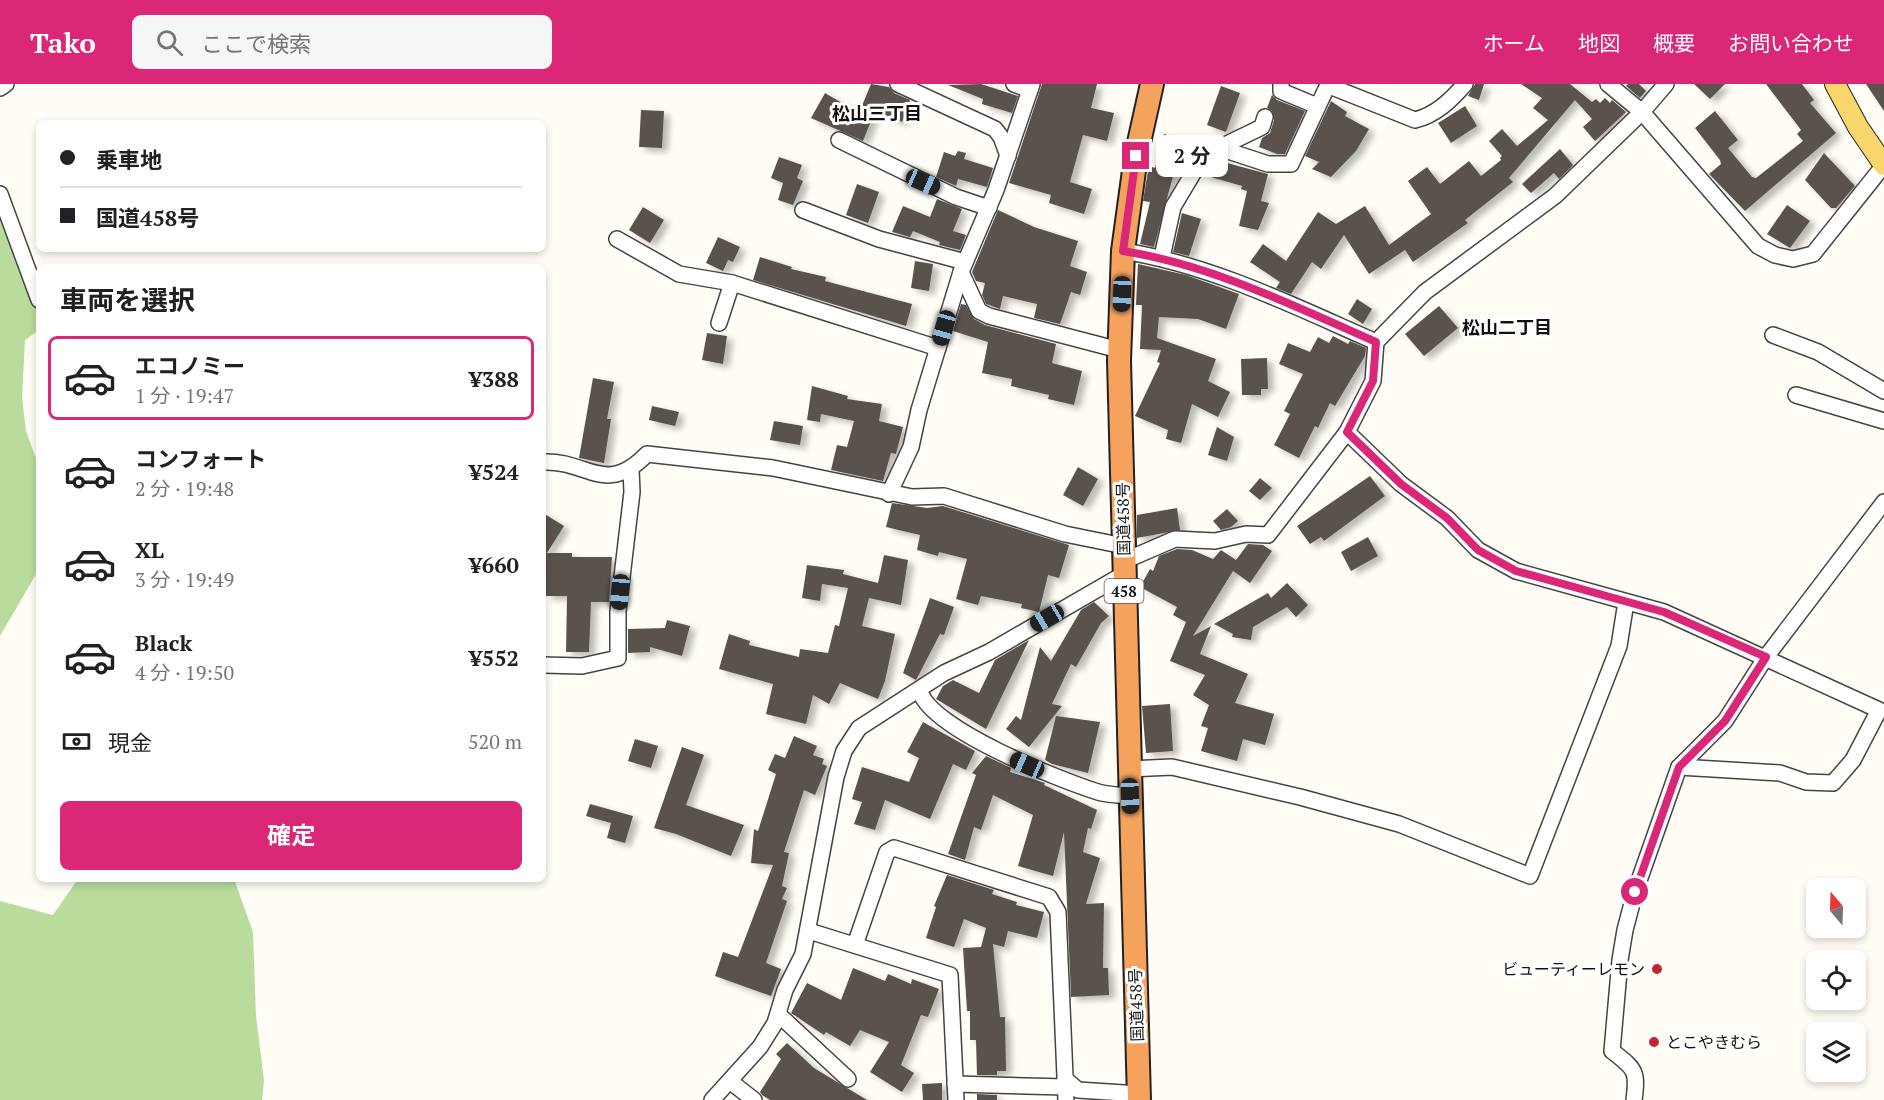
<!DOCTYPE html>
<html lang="ja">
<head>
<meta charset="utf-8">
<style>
	:root { --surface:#fff; --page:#f6f6f6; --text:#202124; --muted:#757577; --line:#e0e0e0; --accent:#db2777 }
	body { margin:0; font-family:"PT Serif","Noto Sans JP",serif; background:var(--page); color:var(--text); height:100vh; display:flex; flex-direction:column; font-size:22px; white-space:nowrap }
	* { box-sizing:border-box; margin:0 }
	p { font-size:20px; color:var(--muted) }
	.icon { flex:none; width:33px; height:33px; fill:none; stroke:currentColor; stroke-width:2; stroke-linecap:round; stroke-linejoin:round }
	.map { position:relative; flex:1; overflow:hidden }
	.sheet { position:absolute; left:36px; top:180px; width:510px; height:618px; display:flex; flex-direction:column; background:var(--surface); border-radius:9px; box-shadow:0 3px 9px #0003 }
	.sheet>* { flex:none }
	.hud { position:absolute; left:36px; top:36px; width:510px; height:132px; border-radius:9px; box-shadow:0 3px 9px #0003; display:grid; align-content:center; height:132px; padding:0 24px; background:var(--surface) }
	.needle { width:39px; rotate:341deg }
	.fabs { position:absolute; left:1806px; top:794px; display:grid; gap:12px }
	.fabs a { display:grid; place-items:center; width:60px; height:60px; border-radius:9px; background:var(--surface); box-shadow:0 3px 9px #0003; font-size:30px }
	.end { position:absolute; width:27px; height:27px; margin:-14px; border:8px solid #db2777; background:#fff; box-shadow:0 0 0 3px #fff }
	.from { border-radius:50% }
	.bubble { position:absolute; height:42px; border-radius:9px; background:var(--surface); box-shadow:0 3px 9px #0003; font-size:20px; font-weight:700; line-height:42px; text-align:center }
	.car { position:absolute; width:18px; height:36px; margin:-18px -9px; border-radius:8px; box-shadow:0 0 4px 2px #0007; background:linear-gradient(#222 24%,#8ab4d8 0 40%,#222 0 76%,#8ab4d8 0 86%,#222 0) }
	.hud b { display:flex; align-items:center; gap:21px; height:57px; font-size:22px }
	.hud b+b { border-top:2px solid var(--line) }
	.hud i { width:15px; height:15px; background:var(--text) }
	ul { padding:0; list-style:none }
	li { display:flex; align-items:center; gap:18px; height:84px; margin:0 12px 9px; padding:0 12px; border:3px solid transparent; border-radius:9px }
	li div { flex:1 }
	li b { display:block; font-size:22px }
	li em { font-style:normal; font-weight:700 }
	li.current { border-color:var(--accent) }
	li>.icon { width:54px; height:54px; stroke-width:1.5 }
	h2 { padding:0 24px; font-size:27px; line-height:72px }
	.pay { display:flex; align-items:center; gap:15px; height:66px; padding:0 24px; font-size:22px }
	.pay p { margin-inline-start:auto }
	.action { display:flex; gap:12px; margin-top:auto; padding:12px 24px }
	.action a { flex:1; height:69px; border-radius:9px; background:var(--accent); color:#fff; font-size:24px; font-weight:700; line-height:69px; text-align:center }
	header { display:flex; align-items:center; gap:36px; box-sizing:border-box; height:84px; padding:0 30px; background:var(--accent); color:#fff }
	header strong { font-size:28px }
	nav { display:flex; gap:33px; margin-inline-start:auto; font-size:21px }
	.search { width:420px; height:54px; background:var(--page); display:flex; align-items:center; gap:15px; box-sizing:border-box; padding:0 21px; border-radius:9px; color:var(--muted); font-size:22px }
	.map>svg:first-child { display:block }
</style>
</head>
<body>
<header>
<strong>Tako</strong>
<div class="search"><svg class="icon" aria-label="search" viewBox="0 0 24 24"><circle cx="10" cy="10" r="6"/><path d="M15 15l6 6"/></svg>ここで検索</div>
<nav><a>ホーム</a><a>地図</a><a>概要</a><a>お問い合わせ</a></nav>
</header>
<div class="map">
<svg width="1884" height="1016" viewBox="0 0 1884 1016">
	<defs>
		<filter id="shadow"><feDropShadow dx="6" dy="4" stdDeviation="3" flood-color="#0004"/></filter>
	</defs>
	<rect width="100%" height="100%" fill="#fffdf5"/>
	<g fill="#b9dc9c">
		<path d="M0,131C20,171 39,199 39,246L25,256L22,313L26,347L39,383V485L0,552Z"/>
		<path d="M78,795H234L253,848L256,932L264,997L262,1016H0V817L53,831Z"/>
	</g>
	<g fill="#5a524d" filter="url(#shadow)">
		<path d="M871,0L889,3L894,9L910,16L902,38L875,27L863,57L811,34L825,9L859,29Z"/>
		<path d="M981,0L1018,12L1012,29L982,20L983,15L948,1Z"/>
		<path d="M1042,0H1097L1091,24L1114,29L1107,57L1083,51L1070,98L1092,105L1084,130L1049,119L1051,111L1009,99Z"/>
		<path d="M1475,0H1484L1479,16L1468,12Z"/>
		<path d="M1521,0H1570L1592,18L1596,15L1600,19L1605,14L1610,19L1612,16L1626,28L1595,57L1583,43L1592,35L1575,16L1509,94L1513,98L1465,136L1468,139L1413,178L1405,166L1369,190L1344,151L1321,185L1312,178L1291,210L1276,204L1280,198L1250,178L1263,160L1286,177L1318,128L1336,140L1365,122L1389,161L1431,130L1408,97L1427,83L1440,100L1469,77L1481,92L1501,76L1500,74L1502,72L1489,57L1502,45L1517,62L1548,36L1533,24L1542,14Z"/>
		<path d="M1628,0H1639L1646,7L1640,14L1626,2Z"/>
		<path d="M1694,0H1725L1710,15Z"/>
		<path d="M1766,0H1802L1814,16L1810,19L1836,49L1745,127L1709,90L1721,80L1720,76L1695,44L1715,27L1738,56L1728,64L1752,93L1756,94L1803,57L1797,50L1801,46Z"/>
		<path d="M1866,0H1884V27Z"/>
		<path d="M1221,2L1240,9L1226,48L1207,41Z"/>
		<path d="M1272,11L1277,16L1305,27L1285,70H1277L1259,63L1262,54L1270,49L1274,36L1272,27L1267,24Z"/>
		<path d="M1331,17L1347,28L1345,32L1369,45L1356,67L1331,93L1312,85L1319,78L1305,72Z"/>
		<path d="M1465,22L1477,42L1451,59L1438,39Z"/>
		<path d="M641,26L664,27L662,64L639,63Z"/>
		<path d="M1164,50L1189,57L1187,66L1194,69L1185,83L1176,81L1154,163L1140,160L1150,118L1143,117L1148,87L1149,82L1155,84Z"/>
		<path d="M1560,65L1573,81L1559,95L1554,89L1531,109L1522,100Z"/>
		<path d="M958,67L966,69L964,75L993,84L987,103L958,95L956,102L936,93L944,68L955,72Z"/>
		<path d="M1824,69L1855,102L1836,124H1831L1805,96Z"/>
		<path d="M779,73L802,81L797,94L803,97L793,121L778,116L783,99L771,94Z"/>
		<path d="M1216,76L1268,90L1261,117L1269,119L1258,146L1239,142L1247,107L1241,105L1242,102L1204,91L1211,79Z"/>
		<path d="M857,100L879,108L868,139L846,131Z"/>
		<path d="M937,115L962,125L953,147L966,151L960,166L939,161L940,158L913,147L910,153L892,148L903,122L930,133Z"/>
		<path d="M1787,121L1810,137L1790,164L1767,150Z"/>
		<path d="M643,123L664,136L650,159L629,146Z"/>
		<path d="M998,126L1034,143L1078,157L1070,182L1087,188L1080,211L1071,208L1060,240L1034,234L1037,220L1003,212L1000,225L986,220L982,211L985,199L976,197L972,188Z"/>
		<path d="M1182,129L1201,135L1189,172L1173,168Z"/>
		<path d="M718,153L740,163L733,178L728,176L723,187L706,179Z"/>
		<path d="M760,173L792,183L791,185L826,193L825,197L912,220L906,242L753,196Z"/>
		<path d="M915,177L933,180L929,207L911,204Z"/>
		<path d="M1138,180L1186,191L1239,210L1226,245L1198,235L1159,233L1157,254L1216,275L1208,297L1230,308L1218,333L1192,320L1181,359L1166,355L1168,346L1135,332L1160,279L1157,278L1161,266L1140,265L1142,221H1136Z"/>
		<path d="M1357,215L1372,225L1363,240L1348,230Z"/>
		<path d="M961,220L966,221L974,235L985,241L1056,260L1052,279L1082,287L1074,321L1048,315L1049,311L1011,302L1012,295L982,289L988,258L953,247Z"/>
		<path d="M1439,222L1458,244L1424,272L1405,250Z"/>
		<path d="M707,249L727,252L723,280L702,276Z"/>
		<path d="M1333,252L1348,260L1350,257L1366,264L1365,272L1335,322L1330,319L1318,344L1315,342L1299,374L1274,361L1290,330L1284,327L1303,290L1279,280L1288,259L1310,268L1318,253L1329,259Z"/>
		<path d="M1267,274L1268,305H1261V311H1242L1241,275Z"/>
		<path d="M593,294L614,298L607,335H611L604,379L579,374Z"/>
		<path d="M812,302L848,312L847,315L882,320L879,337L903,343L896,370L891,369L883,397L831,386L837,361L847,363L854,337L821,330L820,338L807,336Z"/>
		<path d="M652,322L679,328L675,342L649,336Z"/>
		<path d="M774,337L803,342L800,361L770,356Z"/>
		<path d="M1217,343L1234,353L1227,377L1208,371Z"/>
		<path d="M1078,383L1098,395L1083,422L1063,411Z"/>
		<path d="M1370,392L1385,412L1324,457L1321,453L1310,460L1297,442Z"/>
		<path d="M1260,394L1272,404L1260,416L1249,407Z"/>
		<path d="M892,419L927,424L943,422L1069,461L1059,494L1048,491L1039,528L1021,524L1022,520L981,512L978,521L956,515L967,475L939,468L938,472L917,466L920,451L886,443Z"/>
		<path d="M1177,424L1180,446L1137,454V431Z"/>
		<path d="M1227,425L1238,437L1231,443L1221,446L1213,437Z"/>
		<path d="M543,429L564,442L547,469H572V473H612L609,518H591L589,568H566L567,512H546V493H543Z"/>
		<path d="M1368,453L1378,472L1351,487L1341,468Z"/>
		<path d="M1248,460L1263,461L1272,467L1250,499L1233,487L1193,552L1211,542L1200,570L1248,590L1235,619L1274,630L1265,661L1243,655L1237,677L1201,667L1208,644L1201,642L1209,621L1193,611L1205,591L1170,577L1186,538L1173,531L1177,523L1140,503L1150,485L1153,487L1159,472L1177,465L1192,466L1213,475L1221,466L1236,476Z"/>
		<path d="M884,471L908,476L901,521L869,514L862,542L895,550L885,597L878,615L840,599L829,620L813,611L806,640L766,630L773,600L719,585L729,550L750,557L749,561L799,573L800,565L828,569L835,541L839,542L848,504L822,500L820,517L802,514L807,481L844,486L843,490L878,499Z"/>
		<path d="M1287,499L1308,521L1296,533L1287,523L1253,543L1251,556L1232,553L1233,550L1214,540L1268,509L1271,514Z"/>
		<path d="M930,514L954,523L944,551L940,550L916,596L903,589Z"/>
		<path d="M1094,518L1109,532L1101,539L1076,583L1071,580L1052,620L1062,622L1029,663L1006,645L1016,632L1021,636L1040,563L1051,577L1081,526Z"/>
		<path d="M667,536L690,542L682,572L650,563V568L628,569V545L665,544Z"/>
		<path d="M1029,556L986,645L936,615L943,602L953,596L979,609L995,576Z"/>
		<path d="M1170,620L1173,667L1146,669L1142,622Z"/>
		<path d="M1056,632L1100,638L1088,689L1052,680L1045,676Z"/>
		<path d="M923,638L975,667L966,686L953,680L930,735L885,716L875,746L854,740L862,718L852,715L862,683L909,698L919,674L907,668Z"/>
		<path d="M794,652L817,662L813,671L824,675L822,680L827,682L815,711L804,706L784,768L789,769L782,802L787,804L782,815L787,817L766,879L781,885L771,912L715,892L723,868L738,873L773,781L751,779L754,745L758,747L776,690L768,686L775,670L785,674Z"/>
		<path d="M635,655L658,662L651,684L628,677Z"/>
		<path d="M682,663L704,671L686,721L744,741L731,772L676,750L654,744Z"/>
		<path d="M986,672L1011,684L1010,688L1045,699L1044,701L1097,726L1091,745L1088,744L1083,768L1100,774L1086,820L1104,819L1103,884H1108L1109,911L1071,913L1064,748L1053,792L1018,782L1033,731L993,711L981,746L974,743L965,776L948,770L976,691L972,689Z"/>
		<path d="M590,720L633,732L625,759L607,754L611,739L586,732Z"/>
		<path d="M947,791L994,806L992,810L1017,818L1016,821L1044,828L1037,854L1008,847L1004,863L993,860L1000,933H1005L1006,987H997V991H977L976,956H970V927H967L963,864L981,863L986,844L964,835L954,863L926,854L936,823L934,822Z"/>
		<path d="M853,884L885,897L888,890L911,900L912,895L939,905L928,933L921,931L901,981L914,989L902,1008L870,988L889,958L860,946L850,962L826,948L824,951L791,929L807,899L841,916Z"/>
		<path d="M787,959L814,984L867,1016H770L762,1011L760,1008L781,975L776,970Z"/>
		<path d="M942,999V1016H923L922,1000Z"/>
		<path d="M977,1010L997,1011V1016H977Z"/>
	</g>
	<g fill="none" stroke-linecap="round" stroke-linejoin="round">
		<defs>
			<g id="minor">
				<path d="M898,0L995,45L1001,53L1008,72"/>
				<path d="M1014,0L1030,6"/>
				<path d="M1281,0V7L1317,22"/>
				<path d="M1608,0L1642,28L1758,162L1775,171L1793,175L1813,170L1884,81"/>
				<path d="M0,4L6,0"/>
				<path d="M839,56L956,113L989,124"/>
				<path d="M1219,64L1268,80H1291L1326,5L1332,3L1415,36C1436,31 1451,16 1465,0"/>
				<path d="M0,110L39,216"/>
				<path d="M803,126L879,155L965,178"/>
				<path d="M617,155L679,190L732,199L938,264"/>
				<path d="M1123,167C1212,181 1294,222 1376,258"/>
				<path d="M1162,173L1173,123L1204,71L1262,43L1265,33"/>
				<path d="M961,188L979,227L989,232L1119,266"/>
				<path d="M719,239L732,199"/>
				<path d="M1773,251L1818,268L1884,307"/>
				<path d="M1796,311L1884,337"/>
				<path d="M1347,348L1401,400L1447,434L1478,466L1516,487L1664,528L1879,626L1853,676L1833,699L1806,698L1780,689L1679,683"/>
				<path d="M543,378C588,376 605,413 647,370L773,384L912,413L944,412L1065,450L1124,462"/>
				<path d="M889,410L911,363L919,326L961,188L996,106L1032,0"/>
				<path d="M1124,477L1175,455L1215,457L1246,450L1268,451L1347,348L1373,297L1376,258L1425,208L1555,112L1642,28L1666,0"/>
				<path d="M543,581L582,582L618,574V527L632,408L631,386"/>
				<path d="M920,607C930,645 1060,696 1098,708C1108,711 1119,711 1130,712"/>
				<path d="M1129,685L1172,683L1300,713L1399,740L1530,792L1619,562L1626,518"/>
				<path d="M809,847L950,891L956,1016"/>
				<path d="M855,861L887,768L894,764L1049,813L1058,828L1066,1016"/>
				<path d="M778,930L848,995"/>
				<path d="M1065,995L1078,1006L1139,1010"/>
				<path d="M731,998L754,1016"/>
				<path d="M955,1000L1066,1003"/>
				<path d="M712,1016L760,963L775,939L785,906L803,870L836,693L844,667L859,644L944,589L989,568L1124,490"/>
				<path d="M1634,1016C1638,986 1635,985 1612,967L1620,876L1625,846L1635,808L1679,683L1725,637L1766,573L1884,418"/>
			</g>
			<path id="major" d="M1835,0L1858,43L1884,81"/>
			<path id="highway" d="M1139,1016L1119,277L1123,167L1136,72L1152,0"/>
		</defs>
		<use href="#minor" stroke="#444" stroke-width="18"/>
		<use href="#major" stroke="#222" stroke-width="22"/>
		<use href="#highway" stroke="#222" stroke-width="26"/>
		<use href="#minor" stroke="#fff" stroke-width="15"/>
		<use href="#major" stroke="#f9d66b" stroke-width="20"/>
		<use href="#highway" stroke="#f5a25d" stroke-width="22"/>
	</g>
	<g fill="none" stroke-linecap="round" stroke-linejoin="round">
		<path stroke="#db2777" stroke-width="8" d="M1136,72L1123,167C1212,181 1294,222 1376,258L1373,297L1347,348L1401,400L1447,434L1478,466L1516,487L1664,528L1766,573L1725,637L1679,683L1635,808"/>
	</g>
	<g fill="#c4262e" stroke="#fff" stroke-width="2">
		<circle cx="1657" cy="885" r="6"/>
		<circle cx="1654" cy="958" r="6"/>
	</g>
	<g text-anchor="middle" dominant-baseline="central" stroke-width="6" stroke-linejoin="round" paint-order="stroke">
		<rect fill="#fff" stroke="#585858" stroke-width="1.5" x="1104.5" y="495" width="39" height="24" rx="4.5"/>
		<g font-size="15" font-weight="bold" fill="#111">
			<text x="1124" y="507">458</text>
		</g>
		<g font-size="16" fill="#111" stroke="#fff">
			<text transform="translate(1123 435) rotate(-91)">国道458号</text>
			<text transform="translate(1136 921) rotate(-92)">国道458号</text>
		</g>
		<g font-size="16" fill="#111" stroke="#fff" text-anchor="end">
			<text x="1645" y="885">ビューティーレモン</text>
			<text x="1666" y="958" text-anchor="start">とこやきむら</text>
		</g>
		<g font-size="18" font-weight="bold" fill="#111" stroke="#fff">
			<text x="877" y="29">松山三丁目</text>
			<text x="1507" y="243">松山二丁目</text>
		</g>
	</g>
</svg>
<div class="fabs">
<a><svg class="needle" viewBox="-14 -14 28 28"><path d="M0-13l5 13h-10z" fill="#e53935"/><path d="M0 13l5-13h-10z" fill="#757577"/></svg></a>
<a><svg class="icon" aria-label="locate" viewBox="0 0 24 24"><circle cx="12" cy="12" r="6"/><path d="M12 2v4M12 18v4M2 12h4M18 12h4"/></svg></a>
<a><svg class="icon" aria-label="layers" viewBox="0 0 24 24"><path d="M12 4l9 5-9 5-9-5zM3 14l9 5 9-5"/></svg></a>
</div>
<i class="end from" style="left:1635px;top:808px"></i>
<i class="end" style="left:1136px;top:72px"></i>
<div class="bubble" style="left:1156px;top:51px;width:72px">2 分</div>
<i class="car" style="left:923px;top:98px;rotate:114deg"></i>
<i class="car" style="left:1122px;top:210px;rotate:182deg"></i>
<i class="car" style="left:944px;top:244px;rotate:196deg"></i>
<i class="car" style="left:620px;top:508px;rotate:185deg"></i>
<i class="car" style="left:1047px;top:534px;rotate:240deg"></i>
<i class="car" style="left:1027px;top:681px;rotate:294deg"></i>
<i class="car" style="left:1130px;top:712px;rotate:178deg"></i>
<div class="hud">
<b><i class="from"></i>乗車地</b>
<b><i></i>国道458号</b>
</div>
<section class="sheet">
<h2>車両を選択</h2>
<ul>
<li class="current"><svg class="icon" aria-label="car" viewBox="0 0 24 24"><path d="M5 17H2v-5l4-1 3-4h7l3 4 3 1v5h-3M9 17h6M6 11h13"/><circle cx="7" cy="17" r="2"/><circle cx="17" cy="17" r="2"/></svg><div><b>エコノミー</b><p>1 分 · 19:47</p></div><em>¥388</em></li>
<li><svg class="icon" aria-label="car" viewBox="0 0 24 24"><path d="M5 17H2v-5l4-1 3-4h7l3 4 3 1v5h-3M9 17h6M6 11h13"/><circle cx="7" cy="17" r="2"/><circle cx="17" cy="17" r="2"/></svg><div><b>コンフォート</b><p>2 分 · 19:48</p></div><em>¥524</em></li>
<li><svg class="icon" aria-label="car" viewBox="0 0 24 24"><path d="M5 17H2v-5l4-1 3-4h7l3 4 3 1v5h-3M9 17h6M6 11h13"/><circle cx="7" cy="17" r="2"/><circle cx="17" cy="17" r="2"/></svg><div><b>XL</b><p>3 分 · 19:49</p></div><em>¥660</em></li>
<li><svg class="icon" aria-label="car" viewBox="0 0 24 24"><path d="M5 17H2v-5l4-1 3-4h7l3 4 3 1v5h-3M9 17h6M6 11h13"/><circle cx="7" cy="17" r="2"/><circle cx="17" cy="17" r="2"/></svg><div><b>Black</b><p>4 分 · 19:50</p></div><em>¥552</em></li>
</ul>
<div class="pay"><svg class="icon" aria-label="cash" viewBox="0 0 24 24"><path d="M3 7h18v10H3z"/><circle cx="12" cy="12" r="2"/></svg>現金<p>520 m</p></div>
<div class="action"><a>確定</a></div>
</section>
</div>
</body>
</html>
